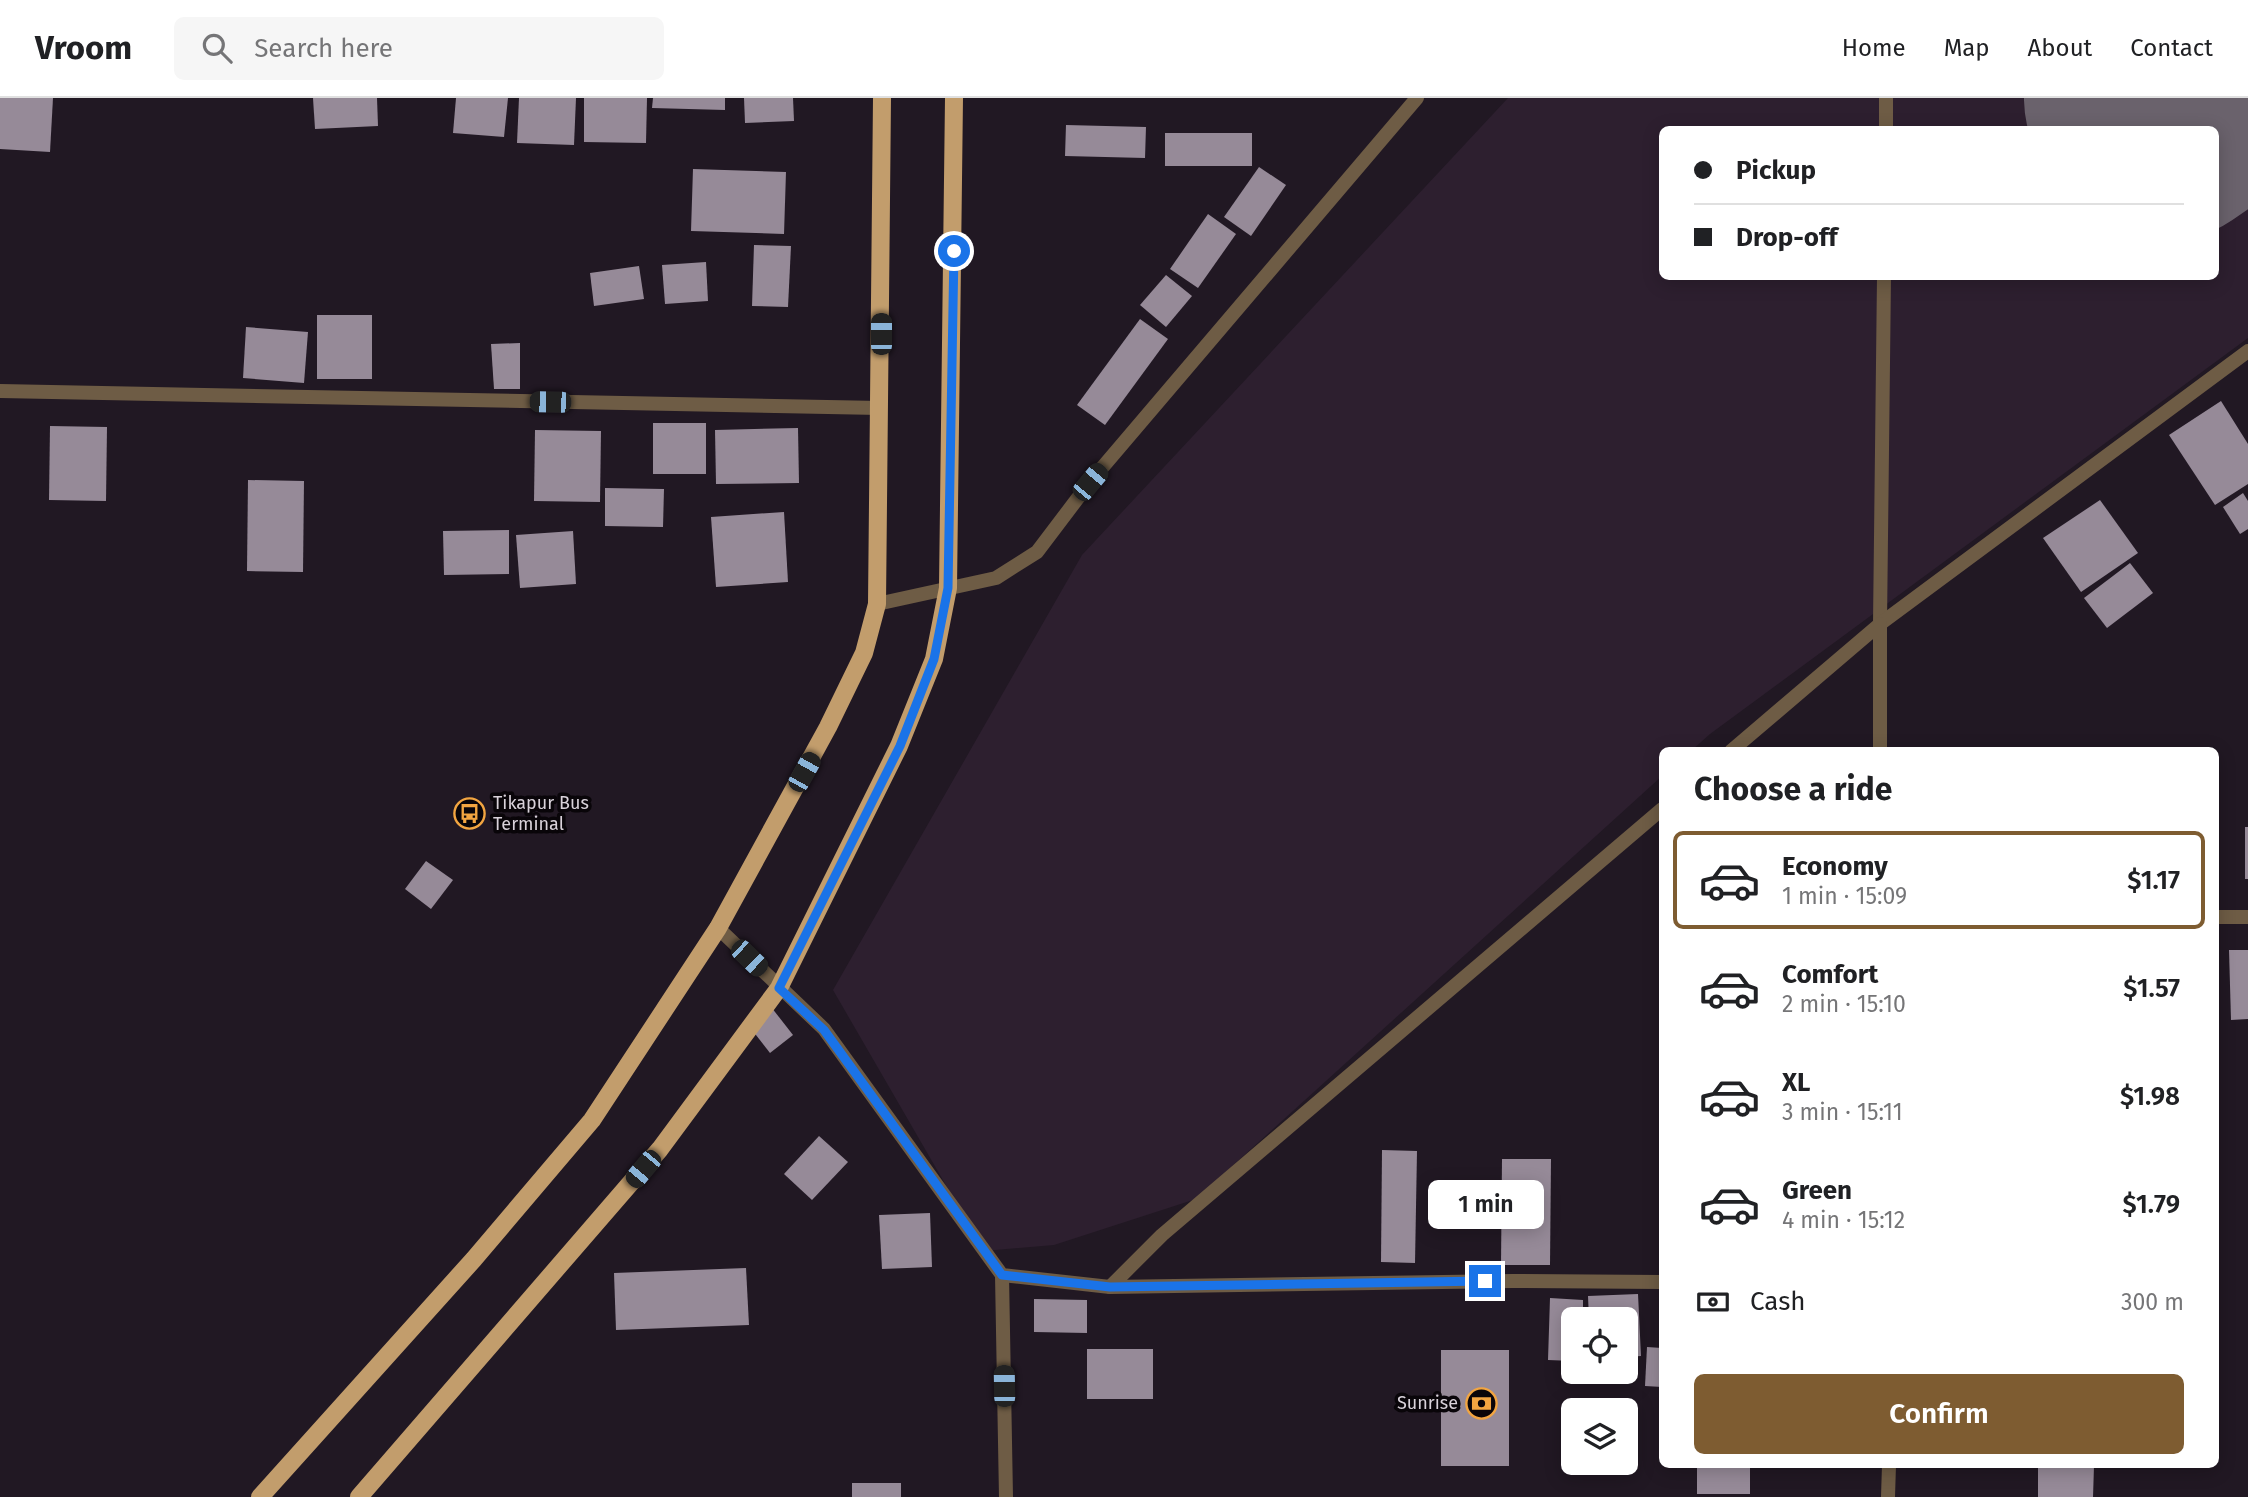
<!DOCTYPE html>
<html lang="en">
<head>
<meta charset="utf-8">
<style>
	:root { --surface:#fff; --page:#f6f6f6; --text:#202124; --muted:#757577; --line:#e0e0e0; --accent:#7e5c31 }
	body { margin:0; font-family:"Fira Sans",sans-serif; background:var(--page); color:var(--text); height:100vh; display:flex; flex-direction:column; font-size:26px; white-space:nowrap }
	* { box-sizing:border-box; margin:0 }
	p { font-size:23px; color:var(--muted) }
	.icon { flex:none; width:38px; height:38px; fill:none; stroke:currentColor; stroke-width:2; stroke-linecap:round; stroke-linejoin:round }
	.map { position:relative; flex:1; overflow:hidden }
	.drawer { position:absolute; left:1659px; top:649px; width:560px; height:721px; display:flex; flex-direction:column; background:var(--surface); border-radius:10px; box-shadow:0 4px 18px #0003 }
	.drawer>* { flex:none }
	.top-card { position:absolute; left:1659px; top:28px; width:560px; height:154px; border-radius:10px; box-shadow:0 4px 18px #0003; display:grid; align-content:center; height:154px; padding:0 35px; background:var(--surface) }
	.buttons { position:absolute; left:1561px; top:1209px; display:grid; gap:14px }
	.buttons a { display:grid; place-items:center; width:77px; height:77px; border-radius:10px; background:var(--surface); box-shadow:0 4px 18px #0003; font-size:35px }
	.end { position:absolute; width:32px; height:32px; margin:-16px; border:9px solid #1a73e8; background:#fff; box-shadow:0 0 0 4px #fff }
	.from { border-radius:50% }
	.bubble { position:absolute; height:49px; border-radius:10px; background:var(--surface); box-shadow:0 4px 18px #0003; font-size:23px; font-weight:600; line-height:49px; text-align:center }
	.car { position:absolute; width:21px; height:42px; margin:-21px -10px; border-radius:9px; box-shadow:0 0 5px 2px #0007; background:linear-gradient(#222 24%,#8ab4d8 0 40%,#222 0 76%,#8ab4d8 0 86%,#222 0) }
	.top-card b { display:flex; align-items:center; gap:24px; height:66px; font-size:26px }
	.top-card b+b { border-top:2px solid var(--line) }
	.top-card i { width:18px; height:18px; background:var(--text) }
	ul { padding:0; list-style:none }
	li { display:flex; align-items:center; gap:21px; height:98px; margin:0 14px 10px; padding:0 21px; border:4px solid transparent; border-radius:10px }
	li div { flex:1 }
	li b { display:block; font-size:26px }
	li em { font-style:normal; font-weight:600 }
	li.on { border-color:var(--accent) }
	li>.icon { width:63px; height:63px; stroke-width:1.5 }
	h2 { padding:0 35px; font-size:32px; line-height:84px }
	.pay { display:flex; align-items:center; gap:18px; height:77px; padding:0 35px; font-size:26px }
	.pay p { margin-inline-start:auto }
	.cta { display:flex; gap:14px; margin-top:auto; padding:14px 35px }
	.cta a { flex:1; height:80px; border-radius:10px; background:var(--accent); color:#fff; font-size:28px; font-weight:600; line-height:80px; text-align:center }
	header { display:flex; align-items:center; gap:42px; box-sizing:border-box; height:98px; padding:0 35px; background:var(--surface); border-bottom:2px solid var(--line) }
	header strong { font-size:33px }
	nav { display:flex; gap:38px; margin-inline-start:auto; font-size:24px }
	.search { width:490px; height:63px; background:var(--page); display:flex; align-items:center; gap:18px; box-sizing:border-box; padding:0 24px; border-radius:10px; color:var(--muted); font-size:26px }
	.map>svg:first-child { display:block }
</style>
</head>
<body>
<header>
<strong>Vroom</strong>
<div class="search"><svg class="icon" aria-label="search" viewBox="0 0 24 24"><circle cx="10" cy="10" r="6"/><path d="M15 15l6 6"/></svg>Search here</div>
<nav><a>Home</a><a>Map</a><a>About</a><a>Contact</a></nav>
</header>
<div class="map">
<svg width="2248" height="1399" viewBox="0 0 2248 1399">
	<rect width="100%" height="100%" fill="#211823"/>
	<path fill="#2d1f2f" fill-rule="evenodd" d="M1508,0H2248V240L1710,636L1691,653H1662V678L1196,1101L1054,1147L984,1153L833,892L1082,457ZM1662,32H2216V178H1662Z"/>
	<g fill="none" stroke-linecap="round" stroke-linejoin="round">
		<path stroke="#6a626c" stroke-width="248" d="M2148,0L2162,20L2191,0"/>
	</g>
	<g fill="#968a98">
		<path d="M0,0H53L50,54L0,51Z"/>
		<path d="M313,0H377L378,28L315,31Z"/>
		<path d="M456,0H508L504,39L453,35Z"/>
		<path d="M519,0H576L574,47L517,45Z"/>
		<path d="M584,0H647L646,45L584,44Z"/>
		<path d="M653,0H725V12L652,10Z"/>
		<path d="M744,0H793L794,23L745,25Z"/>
		<path d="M1066,27L1146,29L1145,60L1065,58Z"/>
		<rect x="1165" y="35" width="87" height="33"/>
		<path d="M1259,69L1286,87L1251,138L1224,119Z"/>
		<path d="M693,71L786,74L784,136L691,133Z"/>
		<path d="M1208,116L1236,136L1198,190L1170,171Z"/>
		<path d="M754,147L791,148L788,209L752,208Z"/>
		<path d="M706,164L708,203L665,206L662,167Z"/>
		<path d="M639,168L644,201L594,208L590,175Z"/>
		<path d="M1166,177L1192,198L1166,229L1140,207Z"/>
		<rect x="317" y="217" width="55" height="64"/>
		<path d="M1140,221L1168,241L1105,327L1077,307Z"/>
		<path d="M246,229L308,234L304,285L243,280Z"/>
		<path d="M520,245V291H494L491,246Z"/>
		<path d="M2221,303L2248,346V386L2215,407L2169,337Z"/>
		<rect x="653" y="325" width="53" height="51"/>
		<path d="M50,328L107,329L106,403L49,402Z"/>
		<path d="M798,330L799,385L716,386L715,332Z"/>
		<path d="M535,332L601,333L600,404L534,403Z"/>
		<path d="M248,382L304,383L303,474L247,473Z"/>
		<path d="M605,390L664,391L663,429L605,428Z"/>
		<path d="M2243,395L2248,403V431L2240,436L2223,409Z"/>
		<path d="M2100,402L2138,455L2081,494L2043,440Z"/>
		<path d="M784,414L788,484L716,489L711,419Z"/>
		<path d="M509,432V476L444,477L443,433Z"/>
		<path d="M573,433L576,486L520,490L516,437Z"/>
		<path d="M2130,465L2153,495L2107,530L2084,500Z"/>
		<rect x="2245" y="729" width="3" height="52"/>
		<path d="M426,763L453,782L431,811L405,791Z"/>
		<path d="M2229,852H2248V921L2231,922Z"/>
		<path d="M768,905L793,937L770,955L745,923Z"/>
		<path d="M819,1038L848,1064L812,1102L784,1076Z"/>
		<path d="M1382,1052L1417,1053L1415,1165L1381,1164Z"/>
		<path d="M1502,1061H1551L1550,1167H1501Z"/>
		<path d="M930,1115L932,1169L882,1171L879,1117Z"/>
		<path d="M746,1170L749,1227L616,1232L614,1175Z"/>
		<path d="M1638,1196L1641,1258L1626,1259V1222H1589L1588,1198Z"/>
		<path d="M1550,1200L1583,1202V1222H1573V1263L1548,1262Z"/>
		<path d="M1034,1201L1087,1202V1235L1034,1234Z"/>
		<path d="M1647,1249L1662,1250V1289L1645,1288Z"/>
		<rect x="1087" y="1251" width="66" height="50"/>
		<rect x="1441" y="1252" width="68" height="116"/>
		<rect x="1697" y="1367" width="53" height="29"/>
		<path d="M2038,1367H2094L2093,1399H2038Z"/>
		<rect x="852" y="1385" width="49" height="14"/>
	</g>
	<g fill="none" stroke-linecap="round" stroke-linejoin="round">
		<g stroke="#6e5c45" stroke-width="14">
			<path d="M1886,32V0"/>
			<path d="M1880,526L1884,178"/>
		</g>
		<g stroke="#6e5c45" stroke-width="14">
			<path d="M0,293L880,310"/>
			<path d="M1731,653L1880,526L2248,253"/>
			<path d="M1880,653V526"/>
			<path d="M2216,819H2248"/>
			<path d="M718,830L824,931L1002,1177L1110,1189L1512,1183L1662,1184"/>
			<path d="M1002,1177L1006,1399"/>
			<path d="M1110,1189L1162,1137L1662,711"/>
			<path d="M1888,1399L1889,1367"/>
		</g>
		<path stroke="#6e5c45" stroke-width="14" d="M877,506L996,480L1037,454L1090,384L1417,0"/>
		<g stroke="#c29d6c" stroke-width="18">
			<path d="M260,1399L474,1161L592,1022L718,830L828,629L864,555L877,506L882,0"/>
			<path d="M359,1399L660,1051L779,890L899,648L934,561L948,490L954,0"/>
		</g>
	</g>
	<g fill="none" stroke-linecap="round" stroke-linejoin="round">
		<path stroke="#1a73e8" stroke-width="9" d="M954,153L948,490L934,561L900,648L779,890L824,932L1002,1177L1110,1189L1485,1183"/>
	</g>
	<defs>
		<symbol id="bus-ring" viewBox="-11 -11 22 22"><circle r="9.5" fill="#090509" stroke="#f2a541" stroke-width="1.5"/><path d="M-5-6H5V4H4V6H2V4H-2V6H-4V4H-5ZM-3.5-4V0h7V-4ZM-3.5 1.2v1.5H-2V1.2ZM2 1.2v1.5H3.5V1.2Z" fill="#f2a541"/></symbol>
		<symbol id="bank-ring" viewBox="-11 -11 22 22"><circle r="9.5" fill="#090509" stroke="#f2a541" stroke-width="1.5"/><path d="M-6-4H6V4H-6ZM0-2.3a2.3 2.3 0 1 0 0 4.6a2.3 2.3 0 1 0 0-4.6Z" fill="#f2a541"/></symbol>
	</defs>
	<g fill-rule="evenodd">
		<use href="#bus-ring" x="452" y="698" width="35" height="35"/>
		<use href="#bank-ring" x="1464" y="1288" width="35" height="35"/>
	</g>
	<g text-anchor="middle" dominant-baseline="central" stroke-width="7" stroke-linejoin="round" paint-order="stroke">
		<g font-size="18" fill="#d9d2da" stroke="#090509" text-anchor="start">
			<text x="493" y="705">Tikapur Bus<tspan x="493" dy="21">Terminal</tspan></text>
			<text x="1458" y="1305" text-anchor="end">Sunrise</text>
		</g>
	</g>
</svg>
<div class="buttons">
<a><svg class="icon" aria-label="locate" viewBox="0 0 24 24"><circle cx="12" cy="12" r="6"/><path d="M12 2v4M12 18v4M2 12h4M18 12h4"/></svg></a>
<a><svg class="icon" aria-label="layers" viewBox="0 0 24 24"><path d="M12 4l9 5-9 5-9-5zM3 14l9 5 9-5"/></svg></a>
</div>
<i class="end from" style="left:954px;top:153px"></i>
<i class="end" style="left:1485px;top:1183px"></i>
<div class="bubble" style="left:1428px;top:1082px;width:116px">1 min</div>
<i class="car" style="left:881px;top:236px;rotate:0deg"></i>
<i class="car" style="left:550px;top:304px;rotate:271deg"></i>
<i class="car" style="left:1090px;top:384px;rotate:40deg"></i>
<i class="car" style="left:804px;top:674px;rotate:29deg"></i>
<i class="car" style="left:749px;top:860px;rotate:134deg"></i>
<i class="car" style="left:643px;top:1071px;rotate:220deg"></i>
<i class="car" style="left:1004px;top:1288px;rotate:359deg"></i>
<div class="top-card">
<b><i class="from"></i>Pickup</b>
<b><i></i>Drop-off</b>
</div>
<section class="drawer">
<h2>Choose a ride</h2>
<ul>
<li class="on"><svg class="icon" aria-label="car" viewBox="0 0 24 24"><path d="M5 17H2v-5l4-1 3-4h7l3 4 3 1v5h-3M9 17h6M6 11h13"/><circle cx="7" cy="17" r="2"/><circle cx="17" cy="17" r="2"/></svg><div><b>Economy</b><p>1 min · 15:09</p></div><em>$1.17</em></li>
<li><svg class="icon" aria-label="car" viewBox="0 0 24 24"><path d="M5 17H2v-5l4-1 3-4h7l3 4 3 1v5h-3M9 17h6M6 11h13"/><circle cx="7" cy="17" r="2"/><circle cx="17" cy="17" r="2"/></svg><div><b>Comfort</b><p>2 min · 15:10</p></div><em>$1.57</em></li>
<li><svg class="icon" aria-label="car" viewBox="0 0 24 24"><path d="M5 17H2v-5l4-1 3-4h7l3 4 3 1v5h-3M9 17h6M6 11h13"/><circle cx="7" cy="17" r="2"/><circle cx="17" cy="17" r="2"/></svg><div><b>XL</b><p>3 min · 15:11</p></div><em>$1.98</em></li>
<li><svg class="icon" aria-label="car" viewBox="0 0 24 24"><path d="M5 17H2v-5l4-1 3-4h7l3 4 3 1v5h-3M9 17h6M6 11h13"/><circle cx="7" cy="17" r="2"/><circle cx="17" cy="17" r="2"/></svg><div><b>Green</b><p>4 min · 15:12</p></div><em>$1.79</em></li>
</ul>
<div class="pay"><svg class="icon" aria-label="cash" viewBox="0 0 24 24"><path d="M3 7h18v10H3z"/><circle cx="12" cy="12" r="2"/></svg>Cash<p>300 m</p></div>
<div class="cta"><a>Confirm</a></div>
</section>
</div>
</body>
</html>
